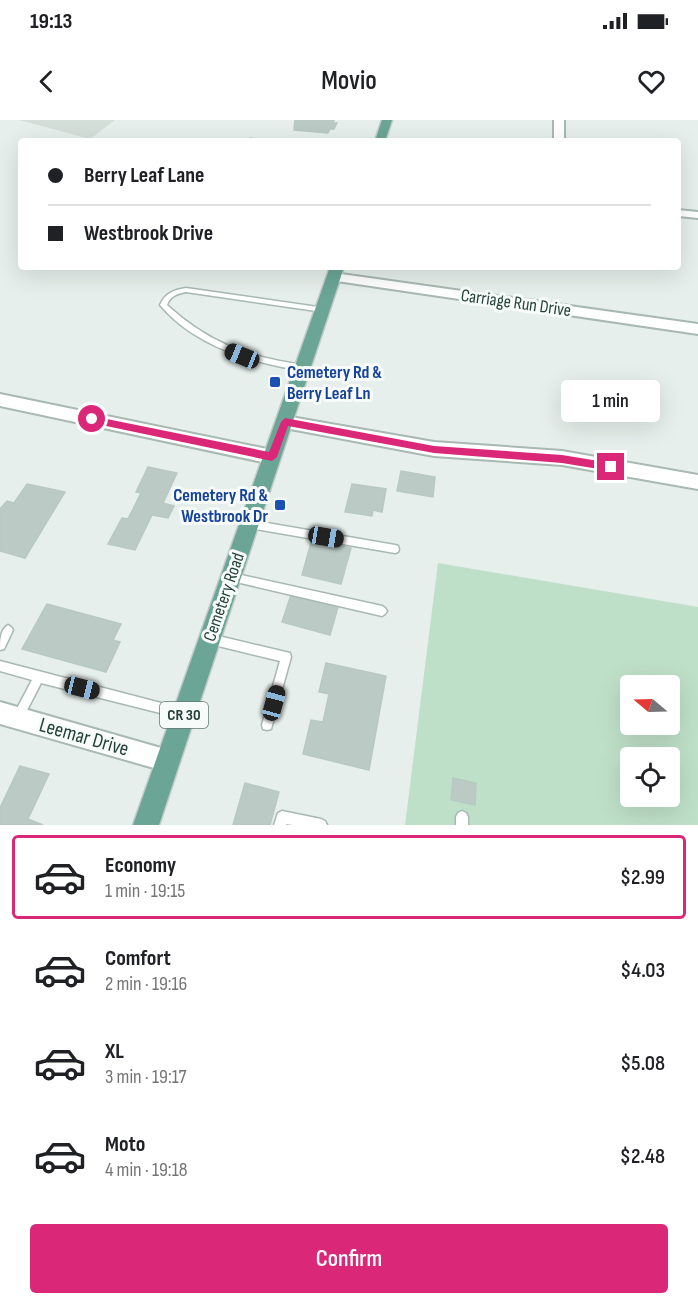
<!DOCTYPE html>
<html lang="en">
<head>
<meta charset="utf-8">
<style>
	:root { --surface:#fff; --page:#f6f6f6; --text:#202124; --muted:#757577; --line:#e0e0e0; --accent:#db2777 }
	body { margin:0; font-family:"Sofia Sans Condensed",sans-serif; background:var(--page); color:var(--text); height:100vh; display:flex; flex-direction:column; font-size:22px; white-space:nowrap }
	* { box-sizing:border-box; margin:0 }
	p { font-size:20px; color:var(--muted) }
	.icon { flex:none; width:33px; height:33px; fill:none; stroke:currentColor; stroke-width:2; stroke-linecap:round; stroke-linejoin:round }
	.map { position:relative; height:705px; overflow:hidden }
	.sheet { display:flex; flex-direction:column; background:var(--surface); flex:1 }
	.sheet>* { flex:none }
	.top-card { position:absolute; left:18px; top:18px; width:663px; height:132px; border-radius:6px; box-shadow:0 6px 24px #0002; display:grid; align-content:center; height:132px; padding:0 30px; background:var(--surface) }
	.needle { width:39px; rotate:289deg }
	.controls { position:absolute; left:620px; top:555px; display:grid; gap:12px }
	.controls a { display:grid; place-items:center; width:60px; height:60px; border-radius:6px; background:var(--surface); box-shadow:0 6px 24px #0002; font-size:30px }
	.end { position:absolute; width:27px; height:27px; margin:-14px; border:8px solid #db2777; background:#fff; box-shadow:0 0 0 3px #fff }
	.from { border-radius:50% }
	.bubble { position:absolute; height:42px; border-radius:6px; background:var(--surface); box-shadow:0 6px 24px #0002; font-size:20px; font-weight:600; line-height:42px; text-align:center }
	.car { position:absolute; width:18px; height:36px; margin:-18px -9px; border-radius:8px; box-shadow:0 0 4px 2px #0007; background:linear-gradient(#222 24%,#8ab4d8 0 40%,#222 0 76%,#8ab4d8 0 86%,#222 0) }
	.top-card b { display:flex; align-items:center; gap:21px; height:57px; font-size:22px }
	.top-card b+b { border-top:2px solid var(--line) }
	.top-card i { width:15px; height:15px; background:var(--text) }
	ul { padding:10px 0 0; list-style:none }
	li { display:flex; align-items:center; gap:18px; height:84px; margin:0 12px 9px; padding:0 18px; border:3px solid transparent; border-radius:6px }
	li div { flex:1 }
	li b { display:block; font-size:22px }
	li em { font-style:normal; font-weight:600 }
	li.selected { border-color:var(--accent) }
	li>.icon { width:54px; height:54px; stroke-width:1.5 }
	.cta { display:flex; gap:12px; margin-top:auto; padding:12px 30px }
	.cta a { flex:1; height:69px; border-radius:6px; background:var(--accent); color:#fff; font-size:24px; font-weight:600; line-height:69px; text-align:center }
	.status { display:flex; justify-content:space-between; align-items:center; height:42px; padding:0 30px; background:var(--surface); direction:ltr }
	.status svg { height:16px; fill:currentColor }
	header { display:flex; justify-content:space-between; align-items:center; height:78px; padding:0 30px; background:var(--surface); font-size:27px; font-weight:600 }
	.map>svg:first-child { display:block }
</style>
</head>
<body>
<div class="status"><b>19:13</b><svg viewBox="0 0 49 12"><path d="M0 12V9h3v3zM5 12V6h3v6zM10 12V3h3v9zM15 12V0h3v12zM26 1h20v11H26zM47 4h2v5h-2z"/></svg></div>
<header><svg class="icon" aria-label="back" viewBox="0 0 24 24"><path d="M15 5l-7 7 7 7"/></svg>Movio<svg class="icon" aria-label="heart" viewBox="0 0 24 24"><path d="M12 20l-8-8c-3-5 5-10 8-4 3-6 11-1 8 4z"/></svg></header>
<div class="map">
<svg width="698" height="705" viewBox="0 0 698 705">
	<rect width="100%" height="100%" fill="#e6efeb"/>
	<path fill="#d4dfda" d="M19,0H115L90,19Z"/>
	<path fill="#bfe0c8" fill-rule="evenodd" d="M438,443L698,487V705H405ZM630,566H669V604H630ZM630,638H669V676H630Z"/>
	<g fill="#bbcac4" stroke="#b8c9c2" stroke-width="1.5">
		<path d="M295,0H334L333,3H337L334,9H330L328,13L294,10Z"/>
		<path d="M148,347L177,353L163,383L174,386L168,398L152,395L135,430L108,424L122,398L128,399L141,373L136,372Z"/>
		<path d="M401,351L435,357L433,377L397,371Z"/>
		<path d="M27,364L65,372L25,438L0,431V389L7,381L14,383Z"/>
		<path d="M352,364L386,369L382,392L373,390L372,396L345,392Z"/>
		<path d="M312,419L351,428L341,464L302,455Z"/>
		<path d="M291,475L338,487L330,515L282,502Z"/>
		<path d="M47,484L121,504L113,520L120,522L106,552L22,529Z"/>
		<path d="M326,543L386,556L369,650L303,634L311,600L323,602L329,574L319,572Z"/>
		<path d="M20,646L49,654L28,699L43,705H0V688Z"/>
		<path d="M453,658L476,663L475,685L451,680Z"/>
		<path d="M245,663L279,672L270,705H233Z"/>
	</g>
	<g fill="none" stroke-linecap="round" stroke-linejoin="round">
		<defs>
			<g id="service">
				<path d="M251,19L259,21H248Z"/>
				<path d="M186,168L325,188V192H323L186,172C177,174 170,176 167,185C209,223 247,237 303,245L306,246L307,248L306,250L303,251C251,242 196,227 160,185C165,173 174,170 186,168Z"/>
				<path d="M250,400L395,425L398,426L399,429L398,432L395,433L250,408L247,407L246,404L247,401Z"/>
				<path d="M232,453L382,486L385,488L387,491L385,494L382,496L232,461L229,460L227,457L229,454Z"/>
				<path d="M8,505L11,507L13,510L4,529L0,530C0,521 0,510 8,505Z"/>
				<path d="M210,514L290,533L291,537L271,609L267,610L263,609L262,605L280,541L210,524L207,522L205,519L207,516Z"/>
				<path d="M0,541L184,589L188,590L189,594L188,598L184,599L41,563L21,602L17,603L13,602L12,598L32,560L0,551Z"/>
				<path d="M282,691L321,699L325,701L327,705H293L286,704V705H274L278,693Z"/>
				<path d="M462,691L466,693L468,697V705H456V697L458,693Z"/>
			</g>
			<g id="minor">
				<rect x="554" y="0" width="10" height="21"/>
				<path d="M678,90L698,92V98L678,96Z"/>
				<path d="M334,153L698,204V214L330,160L328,157Z"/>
				<path d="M0,274L272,330L278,332L280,337L278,342L272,344L0,286Z"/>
				<path d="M285,296L434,322L562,331L698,355V369L562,345L434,336L285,308L277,302Z"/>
				<path d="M0,582L168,630L176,633L179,641L176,649L168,652L0,604Z"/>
			</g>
			<g id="primary">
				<path d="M382,0H392L385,21H375Z"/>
				<path d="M330,147H344L159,705H133Z"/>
			</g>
		</defs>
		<use href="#service" stroke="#a8b8b2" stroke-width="3"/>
		<use href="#minor" stroke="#a8b8b2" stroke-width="4"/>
		<use href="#primary" stroke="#c2cac8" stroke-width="3"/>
		<use href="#service" fill="#fff" fill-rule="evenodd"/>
		<use href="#minor" fill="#fff" fill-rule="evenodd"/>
		<use href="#primary" fill="#6aa596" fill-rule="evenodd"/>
	</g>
	<path fill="#db2777" d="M92,296L269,332L281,302L285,298L434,326L562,335L611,343L616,347L611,351L562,343L434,333L288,306L277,337L272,341L92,303L88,299Z"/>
	<g fill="#1a4fb4" stroke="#f7fbf9" stroke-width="2">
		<rect x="269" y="256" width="12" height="12" rx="3"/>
		<rect x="274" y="379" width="12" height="12" rx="3"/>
	</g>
	<g text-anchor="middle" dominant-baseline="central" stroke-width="6" stroke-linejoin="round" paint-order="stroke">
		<rect fill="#f7fbf9" stroke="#637a73" stroke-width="1.5" x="160" y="582" width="48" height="26" rx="4.5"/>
		<g font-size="16" font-weight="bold" fill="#24423a">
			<text x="184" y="595">CR 30</text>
		</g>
		<g font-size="18" fill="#24423a" stroke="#f7fbf9">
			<text transform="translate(516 183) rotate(8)">Carriage Run Drive</text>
			<text transform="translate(224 477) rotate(-71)">Cemetery Road</text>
		</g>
		<g font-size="18" font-weight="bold" fill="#164399" stroke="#f7fbf9" text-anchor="start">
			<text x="287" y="252">Cemetery Rd &amp;<tspan x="287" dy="21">Berry Leaf Ln</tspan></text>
			<text x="268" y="375" text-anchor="end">Cemetery Rd &amp;<tspan x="268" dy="21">Westbrook Dr</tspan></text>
		</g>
		<g font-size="21" fill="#24423a" stroke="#f7fbf9">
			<text transform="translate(84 617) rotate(16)">Leemar Drive</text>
		</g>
	</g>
</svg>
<div class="controls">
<a><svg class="needle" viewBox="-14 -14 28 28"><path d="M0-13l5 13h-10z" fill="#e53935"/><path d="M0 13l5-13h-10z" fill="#757577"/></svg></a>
<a><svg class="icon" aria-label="locate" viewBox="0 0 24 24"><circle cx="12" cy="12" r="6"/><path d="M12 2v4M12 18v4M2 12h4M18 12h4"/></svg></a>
</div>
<i class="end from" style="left:92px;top:299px"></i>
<i class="end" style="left:611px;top:347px"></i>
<div class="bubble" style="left:561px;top:260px;width:99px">1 min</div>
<i class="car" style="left:242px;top:236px;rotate:292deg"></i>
<i class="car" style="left:326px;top:417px;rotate:100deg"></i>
<i class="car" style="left:82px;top:568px;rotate:104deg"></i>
<i class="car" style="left:274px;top:583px;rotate:15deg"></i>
<div class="top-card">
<b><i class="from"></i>Berry Leaf Lane</b>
<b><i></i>Westbrook Drive</b>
</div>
</div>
<section class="sheet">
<ul>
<li class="selected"><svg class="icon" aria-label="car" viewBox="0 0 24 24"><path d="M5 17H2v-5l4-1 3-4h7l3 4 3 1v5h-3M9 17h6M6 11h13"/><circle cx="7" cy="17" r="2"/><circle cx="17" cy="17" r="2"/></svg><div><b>Economy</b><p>1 min · 19:15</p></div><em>$2.99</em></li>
<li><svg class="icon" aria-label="car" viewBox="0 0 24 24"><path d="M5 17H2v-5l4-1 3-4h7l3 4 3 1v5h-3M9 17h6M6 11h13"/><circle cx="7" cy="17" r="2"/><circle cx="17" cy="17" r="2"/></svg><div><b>Comfort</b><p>2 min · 19:16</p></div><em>$4.03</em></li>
<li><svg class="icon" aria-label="car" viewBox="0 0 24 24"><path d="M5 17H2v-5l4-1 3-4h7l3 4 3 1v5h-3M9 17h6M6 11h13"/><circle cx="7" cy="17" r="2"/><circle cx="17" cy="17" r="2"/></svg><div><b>XL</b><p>3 min · 19:17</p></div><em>$5.08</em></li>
<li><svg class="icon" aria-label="car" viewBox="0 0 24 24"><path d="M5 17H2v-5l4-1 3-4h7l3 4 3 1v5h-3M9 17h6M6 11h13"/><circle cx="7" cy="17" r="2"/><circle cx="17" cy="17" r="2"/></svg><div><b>Moto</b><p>4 min · 19:18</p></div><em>$2.48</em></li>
</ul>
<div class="cta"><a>Confirm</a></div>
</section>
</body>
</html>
